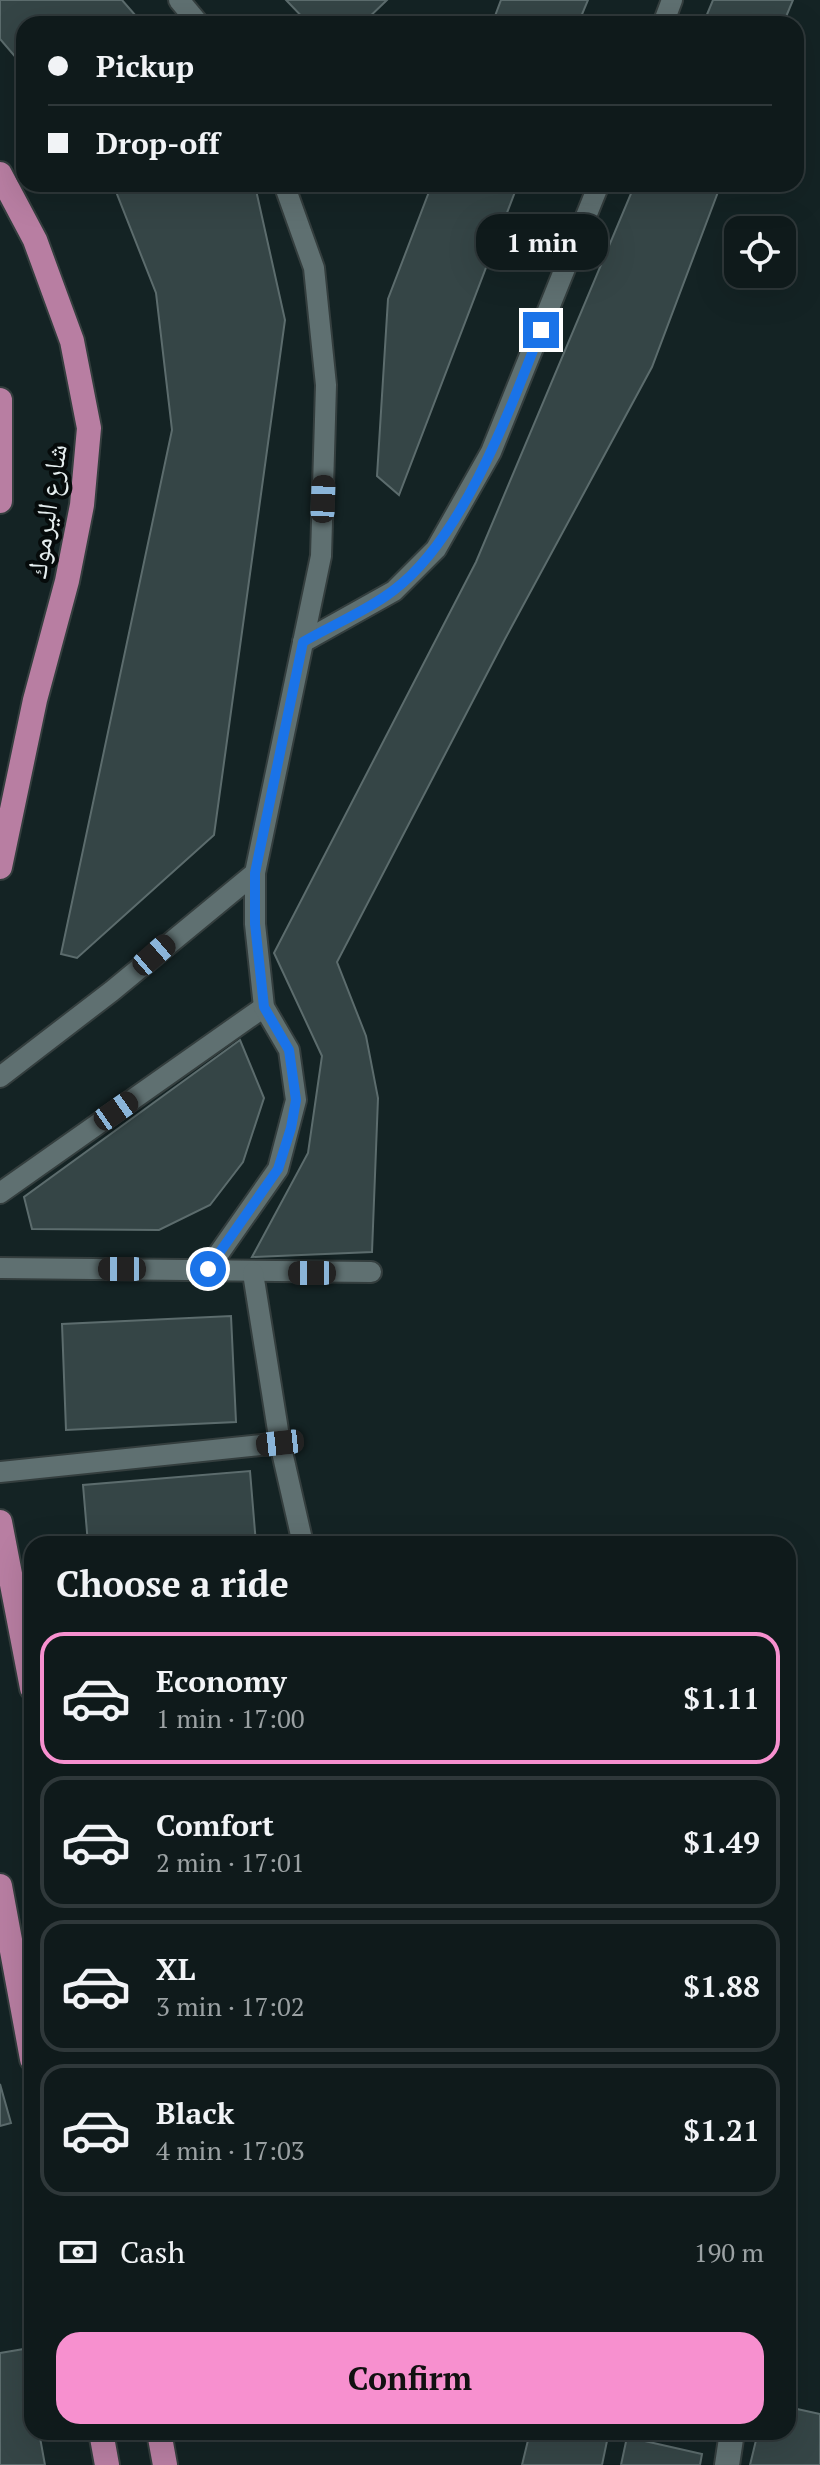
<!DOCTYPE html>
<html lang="en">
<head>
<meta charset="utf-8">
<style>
	:root { --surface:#0f1a1b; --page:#1d2728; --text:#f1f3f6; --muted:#9ba1a3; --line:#2f383a; --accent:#f790cf }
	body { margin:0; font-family:"PT Serif","Noto Naskh Arabic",serif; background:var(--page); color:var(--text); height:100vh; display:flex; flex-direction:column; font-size:30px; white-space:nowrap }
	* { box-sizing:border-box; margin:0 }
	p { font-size:26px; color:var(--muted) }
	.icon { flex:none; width:44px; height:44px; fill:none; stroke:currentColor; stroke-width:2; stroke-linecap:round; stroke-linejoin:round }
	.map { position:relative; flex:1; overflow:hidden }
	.details { position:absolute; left:24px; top:1536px; width:772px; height:904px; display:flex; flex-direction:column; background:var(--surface); border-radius:24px; box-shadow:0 8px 32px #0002,0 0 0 2px var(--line) }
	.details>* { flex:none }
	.guide { position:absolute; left:16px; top:16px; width:788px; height:176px; border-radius:24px; box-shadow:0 8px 32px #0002,0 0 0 2px var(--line); display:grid; align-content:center; height:176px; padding:0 32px; background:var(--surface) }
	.controls { position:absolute; left:724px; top:216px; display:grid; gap:16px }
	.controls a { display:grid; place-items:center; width:72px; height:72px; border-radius:16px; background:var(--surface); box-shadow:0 8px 32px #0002,0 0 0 2px var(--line); font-size:40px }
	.end { position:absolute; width:36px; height:36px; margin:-18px; border:10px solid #1a73e8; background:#fff; box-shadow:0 0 0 4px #fff }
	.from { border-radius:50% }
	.bubble { position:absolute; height:56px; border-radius:24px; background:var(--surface); box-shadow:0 8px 32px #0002,0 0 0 2px var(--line); font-size:26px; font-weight:600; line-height:56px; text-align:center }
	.car { position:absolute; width:24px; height:48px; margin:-24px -12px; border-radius:10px; box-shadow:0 0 6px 2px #0007; background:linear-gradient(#222 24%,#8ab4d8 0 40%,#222 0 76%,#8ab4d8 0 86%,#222 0) }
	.guide b { display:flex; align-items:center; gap:28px; height:76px; font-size:30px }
	.guide b+b { border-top:2px solid var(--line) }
	.guide i { width:20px; height:20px; background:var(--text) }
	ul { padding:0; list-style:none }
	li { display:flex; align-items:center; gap:24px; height:132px; margin:0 16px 12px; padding:0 16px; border:4px solid var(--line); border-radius:24px }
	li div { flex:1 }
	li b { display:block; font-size:30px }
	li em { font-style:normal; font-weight:600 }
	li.on { border-color:var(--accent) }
	li>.icon { width:72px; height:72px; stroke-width:1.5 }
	h2 { padding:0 32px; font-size:36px; line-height:96px }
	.pay { display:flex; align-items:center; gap:20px; height:88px; padding:0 32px; font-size:30px }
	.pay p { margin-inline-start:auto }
	.cta { display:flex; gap:16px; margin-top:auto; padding:16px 32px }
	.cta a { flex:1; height:92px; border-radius:24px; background:var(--accent); color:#111; font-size:32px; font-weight:600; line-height:92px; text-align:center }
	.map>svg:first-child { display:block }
</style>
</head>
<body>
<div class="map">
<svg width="820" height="2465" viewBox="0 0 820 2465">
	<rect width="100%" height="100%" fill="#142324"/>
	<g fill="#354546" stroke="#5c6c6d" stroke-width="2">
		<path d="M0,0H122L143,24H24V67L0,39Z"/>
		<path d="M286,0H387L362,24H309Z"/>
		<path d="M501,0H588L578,24H492Z"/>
		<path d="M713,0H793L783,24H703Z"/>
		<path d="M113,184H252L256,190L285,320L214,835L77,958L61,954L172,430L156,293Z"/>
		<path d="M432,184H518L399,495L377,476L388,299Z"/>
		<path d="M635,184H721L652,367L505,639L337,962L366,1036L378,1098L372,1252L252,1257L308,1153L322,1056L274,953L476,562Z"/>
		<path d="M240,1040L264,1098L243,1162L210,1205L159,1230L32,1229L24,1197Z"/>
		<path d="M231,1316L236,1422L66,1430L62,1324Z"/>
		<path d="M250,1471L256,1544H88L83,1485Z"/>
		<path d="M0,2084L11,2123L0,2126Z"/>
		<path d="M24,2349L32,2394V2432H39L45,2465H0V2353Z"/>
		<path d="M788,2407L820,2414V2465H750L758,2432H788Z"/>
		<path d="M530,2432H565L607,2441L602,2465H522Z"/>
		<path d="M627,2437L702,2454L700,2465H621Z"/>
	</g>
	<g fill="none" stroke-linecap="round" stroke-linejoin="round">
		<defs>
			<g id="service">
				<path d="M179,0L199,24"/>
				<path d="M663,24L672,0"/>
				<path d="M303,642L394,591L436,549L491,452L599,184"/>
				<path d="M0,1077L112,991L255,873L321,556L326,385L314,268L284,184"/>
				<path d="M0,1193L264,1007"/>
				<path d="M0,1268L371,1272"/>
				<path d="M208,1269L278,1169L296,1100L289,1050L264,1007L255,924V873"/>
				<path d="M253,1273L280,1443L303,1544"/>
				<path d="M0,1472L280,1443"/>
			</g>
			<path id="minor" d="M727,2465L732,2432"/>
			<g id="trunk">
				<path d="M0,174L35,240L72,341L89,428L82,505L67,581L35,700L0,867"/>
				<path d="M0,400V501"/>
				<path d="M0,1522L32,1688"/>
				<path d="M0,1886L32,2059"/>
				<path d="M101,2432L107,2465"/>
				<path d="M159,2432L165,2465"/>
			</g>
		</defs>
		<use href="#service" stroke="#343e3e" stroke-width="24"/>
		<use href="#minor" stroke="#343e3e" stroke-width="28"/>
		<use href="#trunk" stroke="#343e3e" stroke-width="28"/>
		<use href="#service" stroke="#5f7071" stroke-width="20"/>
		<use href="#minor" stroke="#5f7071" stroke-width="24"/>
		<use href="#trunk" stroke="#b87ea2" stroke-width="24"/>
	</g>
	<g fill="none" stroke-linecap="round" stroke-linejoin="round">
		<path stroke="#1a73e8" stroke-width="10" d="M208,1269L278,1169L291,1128L296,1100L289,1050L264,1007L255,924V873L303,642C332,625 367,611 394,590C463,538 510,410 541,330"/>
	</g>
	<g text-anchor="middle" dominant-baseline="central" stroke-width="8" stroke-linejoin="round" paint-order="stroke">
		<g font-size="28" fill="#e4edee" stroke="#060b0b">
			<text transform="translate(46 511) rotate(-81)">شارع اليرموك</text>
		</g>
	</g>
</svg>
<div class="controls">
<a><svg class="icon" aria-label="locate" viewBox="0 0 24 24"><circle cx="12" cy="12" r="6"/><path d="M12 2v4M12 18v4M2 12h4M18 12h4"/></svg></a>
</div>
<i class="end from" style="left:208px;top:1269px"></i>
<i class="end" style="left:541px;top:330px"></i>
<div class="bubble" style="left:476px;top:214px;width:132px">1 min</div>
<i class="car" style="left:323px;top:499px;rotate:2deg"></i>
<i class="car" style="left:154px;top:955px;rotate:49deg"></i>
<i class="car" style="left:116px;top:1111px;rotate:55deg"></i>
<i class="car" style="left:122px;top:1269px;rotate:270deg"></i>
<i class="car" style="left:312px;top:1273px;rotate:270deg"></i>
<i class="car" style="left:280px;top:1443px;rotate:264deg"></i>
<div class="guide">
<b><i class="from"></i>Pickup</b>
<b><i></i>Drop-off</b>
</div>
<section class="details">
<h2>Choose a ride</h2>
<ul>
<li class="on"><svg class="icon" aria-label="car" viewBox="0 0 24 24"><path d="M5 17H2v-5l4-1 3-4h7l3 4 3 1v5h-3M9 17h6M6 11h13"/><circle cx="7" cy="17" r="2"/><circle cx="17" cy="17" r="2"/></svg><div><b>Economy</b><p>1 min · 17:00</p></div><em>$1.11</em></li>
<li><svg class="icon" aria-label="car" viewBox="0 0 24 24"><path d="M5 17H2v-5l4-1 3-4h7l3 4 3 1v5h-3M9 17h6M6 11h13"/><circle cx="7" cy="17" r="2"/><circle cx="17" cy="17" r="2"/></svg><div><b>Comfort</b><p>2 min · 17:01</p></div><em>$1.49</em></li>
<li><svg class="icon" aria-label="car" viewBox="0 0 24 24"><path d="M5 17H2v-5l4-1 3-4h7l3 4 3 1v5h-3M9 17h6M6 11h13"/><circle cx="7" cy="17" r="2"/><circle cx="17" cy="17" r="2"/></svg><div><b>XL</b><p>3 min · 17:02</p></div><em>$1.88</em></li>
<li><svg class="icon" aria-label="car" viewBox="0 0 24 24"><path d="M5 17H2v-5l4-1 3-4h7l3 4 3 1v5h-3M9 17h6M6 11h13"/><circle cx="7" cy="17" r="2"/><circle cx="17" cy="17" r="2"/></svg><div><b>Black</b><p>4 min · 17:03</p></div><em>$1.21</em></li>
</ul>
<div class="pay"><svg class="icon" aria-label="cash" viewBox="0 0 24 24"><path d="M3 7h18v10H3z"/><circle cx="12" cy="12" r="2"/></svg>Cash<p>190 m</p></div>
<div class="cta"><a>Confirm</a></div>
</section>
</div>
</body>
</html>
